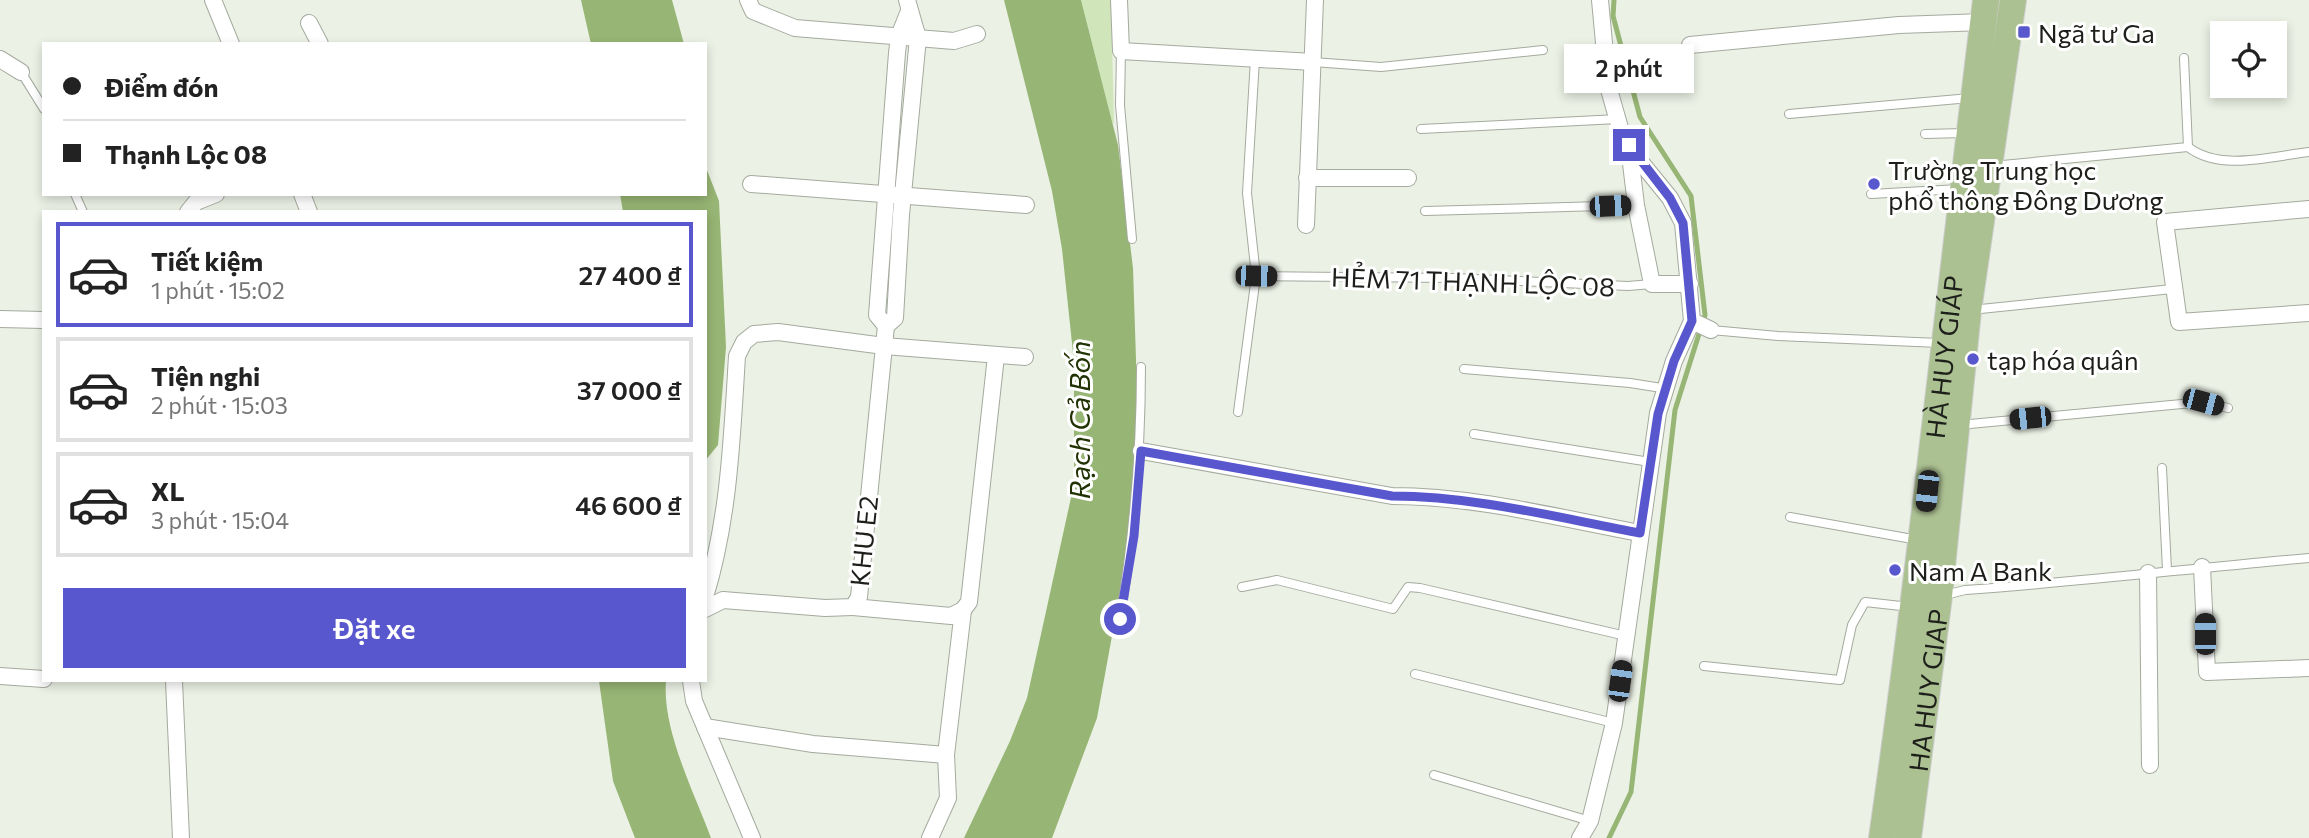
<!DOCTYPE html>
<html lang="vi">
<head>
<meta charset="utf-8">
<style>
	:root { --surface:#fff; --page:#f6f6f6; --text:#222; --muted:#767676; --line:#e0e0e0; --accent:#5857ce }
	body { margin:0; font-family:Commissioner,sans-serif; background:var(--page); color:var(--text); height:100vh; display:flex; flex-direction:column; font-size:26px; white-space:nowrap }
	* { box-sizing:border-box; margin:0 }
	p { font-size:23px; color:var(--muted) }
	.icon { flex:none; width:38px; height:38px; fill:none; stroke:currentColor; stroke-width:2; stroke-linecap:round; stroke-linejoin:round }
	.map { position:relative; flex:1; overflow:hidden }
	.sheet { position:absolute; left:42px; top:210px; width:665px; height:472px; display:flex; flex-direction:column; background:var(--surface); border-radius:0px; box-shadow:0 4px 10px #0003 }
	.sheet>* { flex:none }
	.hud { position:absolute; left:42px; top:42px; width:665px; height:154px; border-radius:0px; box-shadow:0 4px 10px #0003; display:grid; align-content:center; height:154px; padding:0 21px; background:var(--surface) }
	.controls { position:absolute; left:2210px; top:21px; display:grid; gap:14px }
	.controls a { display:grid; place-items:center; width:77px; height:77px; border-radius:0px; background:var(--surface); box-shadow:0 4px 10px #0003; font-size:35px }
	.end { position:absolute; width:32px; height:32px; margin:-16px; border:9px solid #5857ce; background:#fff; box-shadow:0 0 0 4px #fff }
	.from { border-radius:50% }
	.bubble { position:absolute; height:49px; border-radius:0px; background:var(--surface); box-shadow:0 4px 10px #0003; font-size:23px; font-weight:600; line-height:49px; text-align:center }
	.car { position:absolute; width:21px; height:42px; margin:-21px -10px; border-radius:9px; box-shadow:0 0 5px 2px #0007; background:linear-gradient(#222 24%,#8ab4d8 0 40%,#222 0 76%,#8ab4d8 0 86%,#222 0) }
	.hud b { display:flex; align-items:center; gap:24px; height:66px; font-size:26px }
	.hud b+b { border-top:2px solid var(--line) }
	.hud i { width:18px; height:18px; background:var(--text) }
	ul { padding:12px 0 0; list-style:none }
	li { display:flex; align-items:center; gap:21px; height:105px; margin:0 14px 10px; padding:0 7px; border:4px solid var(--line); border-radius:0px }
	li div { flex:1 }
	li b { display:block; font-size:26px }
	li em { font-style:normal; font-weight:600 }
	li.current { border-color:var(--accent) }
	li>.icon { width:63px; height:63px; stroke-width:1.5 }
	.primary-button { display:flex; gap:14px; margin-top:auto; padding:14px 21px }
	.primary-button a { flex:1; height:80px; border-radius:0px; background:var(--accent); color:#fff; font-size:28px; font-weight:600; line-height:80px; text-align:center }
	.map>svg:first-child { display:block }
</style>
</head>
<body>
<div class="map">
<svg width="2309" height="838" viewBox="0 0 2309 838">
	<rect width="100%" height="100%" fill="#ebf1e5"/>
	<path fill="#d1e5bb" d="M1081,0H1111L1114,124L1112,122Z"/>
	<g fill="#97b574">
		<path d="M581,0H672L684,44H591Z"/>
		<path d="M1004,0H1081L1118,145L1133,268L1139,451L1131,532L1097,718L1052,838H964L1010,741L1027,698L1074,484V362L1062,249L1052,191Z"/>
		<path d="M705,165L719,201L726,347L718,445L705,461V212H623L620,194H705Z"/>
		<path d="M599,681H666C662,730 694,792 711,838H635L613,781Z"/>
	</g>
	<g fill="none" stroke-linecap="round" stroke-linejoin="round">
		<path stroke="#97b574" stroke-width="5" d="M1609,838L1631,792L1675,410L1705,315L1691,196L1640,117L1613,16L1614,0"/>
		<defs>
			<g id="service">
				<path d="M1121,51L1120,105L1132,239"/>
				<path d="M1313,62L1381,67L1543,50"/>
				<path d="M21,72L44,109"/>
				<path d="M1789,114L1970,98"/>
				<path d="M1421,129L1618,119"/>
				<path d="M1925,134L1965,133"/>
				<path d="M2188,147C2220,172 2272,156 2309,152"/>
				<path d="M1992,166L2188,147L2184,58"/>
				<path d="M75,194L83,212"/>
				<path d="M1871,194L1959,189"/>
				<path d="M1425,211L1636,205"/>
				<path d="M1256,276L1453,278L1628,286L1652,284"/>
				<path d="M1971,310L2172,289"/>
				<path d="M1711,330L1778,336L1939,343"/>
				<path d="M1464,369L1630,383L1668,389"/>
				<path d="M1238,412L1256,276L1247,193L1255,59"/>
				<path d="M1959,425L2203,402L2228,408"/>
				<path d="M1474,434L1650,462"/>
				<path d="M2162,468L2167,570"/>
				<path d="M1790,517L1918,540"/>
				<path d="M1242,587L1277,580L1393,609L1408,587L1420,588L1626,636"/>
				<path d="M1945,595L1965,590C2080,582 2194,568 2309,558"/>
				<path d="M1120,619C1134,534 1141,452 1141,367"/>
				<path d="M1704,666L1840,680L1852,625L1865,602L1901,606L1910,603"/>
				<path d="M1415,674L1614,723"/>
				<path d="M1434,775L1590,821"/>
			</g>
			<g id="minor">
				<path d="M213,0L231,44"/>
				<path d="M748,0L753,11L795,28L954,41L977,34"/>
				<path d="M1119,0L1121,51L1313,62"/>
				<path d="M309,23L320,44"/>
				<path d="M1690,45L1899,25L1984,22"/>
				<path d="M0,59L21,72"/>
				<path d="M1629,147L1636,205L1652,284H1690"/>
				<path d="M1307,178H1408"/>
				<path d="M751,184L1026,205"/>
				<path d="M302,194L309,212"/>
				<path d="M2309,209L2165,222L2179,322L2309,313"/>
				<path d="M188,212L196,202L216,194"/>
				<path d="M1306,225L1315,0"/>
				<path d="M0,319L44,320"/>
				<path d="M1692,321L1711,330"/>
				<path d="M886,326L895,318L901,215L918,38L907,0"/>
				<path d="M886,326L877,315L897,53L899,36L909,11"/>
				<path d="M1141,451L1392,496C1475,496 1559,518 1640,533"/>
				<path d="M2202,567L2207,672L2309,668"/>
				<path d="M2148,573L2150,765"/>
				<path d="M705,597C729,519 732,438 737,356L744,342L754,334L778,332L884,346L1025,357"/>
				<path d="M853,607L951,616L963,610L969,602L996,356"/>
				<path d="M705,609L723,600L825,608L853,607L859,597L886,326"/>
				<path d="M0,676L44,679"/>
				<path d="M174,681L181,838"/>
				<path d="M691,681L694,701L752,838"/>
				<path d="M705,727L813,744L946,755"/>
				<path d="M930,838L948,798L946,755L963,610"/>
				<path d="M1580,838L1590,821L1614,723L1658,413L1674,361L1692,321L1683,223L1670,198L1639,160L1622,135L1608,86L1600,0"/>
			</g>
			<g id="primary">
				<path id="s1" d="M1882,838C1922,559 1951,279 1986,0"/>
				<path id="s2" d="M1908,838L1939,596L1968,311L2013,0"/>
			</g>
		</defs>
		<use href="#service" stroke="#a4aa9e" stroke-width="10"/>
		<use href="#minor" stroke="#a4aa9e" stroke-width="18"/>
		<use href="#primary" stroke="#cdcecd" stroke-width="28"/>
		<use href="#service" stroke="#fff" stroke-width="8"/>
		<use href="#minor" stroke="#fff" stroke-width="16"/>
		<use href="#primary" stroke="#acc192" stroke-width="26"/>
	</g>
	<g fill="none" stroke-linecap="round" stroke-linejoin="round">
		<path stroke="#5857ce" stroke-width="9" d="M1120,619L1134,536L1141,451L1392,496C1475,496 1559,518 1640,533L1658,414L1674,361L1692,321L1683,223L1670,198L1629,145"/>
	</g>
	<g fill="#5857ce" stroke="#fff" stroke-width="2.5">
		<rect x="2017" y="25" width="14" height="14" rx="3.5"/>
		<circle cx="1874" cy="184" r="7"/>
		<circle cx="1973" cy="359" r="7"/>
		<circle cx="1895" cy="570" r="7"/>
	</g>
	<g text-anchor="middle" dominant-baseline="central" stroke-width="6" stroke-linejoin="round" paint-order="stroke">
		<g font-size="26" fill="#1d1f1a" stroke="#fff" text-anchor="start">
			<text x="2038" y="32">Ngã tư Ga</text>
			<text x="1888" y="169">Trường Trung học<tspan x="1888" dy="30">phổ thông Đông Dương</tspan></text>
			<text x="1987" y="359">tạp hóa quân</text>
			<text x="1909" y="570">Nam A Bank</text>
		</g>
		<g font-size="26" fill="#1d1f1a" stroke="#fff">
			<text transform="translate(1473 281) rotate(2)">HẺM 71 THẠNH LỘC 08</text>
			<text stroke="none"><textPath href="#s1" startOffset="485">HÀ HUY GIÁP</textPath></text>
			<text transform="translate(863 541) rotate(-84)">KHU E2</text>
			<text stroke="none"><textPath href="#s2" startOffset="149">HA HUY GIAP</textPath></text>
		</g>
		<g font-size="28" font-style="italic" fill="#213302" stroke="#fff">
			<text transform="translate(1079 420) rotate(-90)">Rạch Cả Bốn</text>
		</g>
	</g>
</svg>
<div class="controls">
<a><svg class="icon" aria-label="locate" viewBox="0 0 24 24"><circle cx="12" cy="12" r="6"/><path d="M12 2v4M12 18v4M2 12h4M18 12h4"/></svg></a>
</div>
<i class="end from" style="left:1120px;top:619px"></i>
<i class="end" style="left:1629px;top:145px"></i>
<div class="bubble" style="left:1564px;top:44px;width:130px">2 phút</div>
<i class="car" style="left:1610px;top:206px;rotate:88deg"></i>
<i class="car" style="left:1256px;top:276px;rotate:91deg"></i>
<i class="car" style="left:2203px;top:402px;rotate:105deg"></i>
<i class="car" style="left:2030px;top:418px;rotate:264deg"></i>
<i class="car" style="left:1927px;top:491px;rotate:186deg"></i>
<i class="car" style="left:2205px;top:634px;rotate:0deg"></i>
<i class="car" style="left:1620px;top:681px;rotate:8deg"></i>
<div class="hud">
<b><i class="from"></i>Điểm đón</b>
<b><i></i>Thạnh Lộc 08</b>
</div>
<section class="sheet">
<ul>
<li class="current"><svg class="icon" aria-label="car" viewBox="0 0 24 24"><path d="M5 17H2v-5l4-1 3-4h7l3 4 3 1v5h-3M9 17h6M6 11h13"/><circle cx="7" cy="17" r="2"/><circle cx="17" cy="17" r="2"/></svg><div><b>Tiết kiệm</b><p>1 phút · 15:02</p></div><em>27 400 ₫</em></li>
<li><svg class="icon" aria-label="car" viewBox="0 0 24 24"><path d="M5 17H2v-5l4-1 3-4h7l3 4 3 1v5h-3M9 17h6M6 11h13"/><circle cx="7" cy="17" r="2"/><circle cx="17" cy="17" r="2"/></svg><div><b>Tiện nghi</b><p>2 phút · 15:03</p></div><em>37 000 ₫</em></li>
<li><svg class="icon" aria-label="car" viewBox="0 0 24 24"><path d="M5 17H2v-5l4-1 3-4h7l3 4 3 1v5h-3M9 17h6M6 11h13"/><circle cx="7" cy="17" r="2"/><circle cx="17" cy="17" r="2"/></svg><div><b>XL</b><p>3 phút · 15:04</p></div><em>46 600 ₫</em></li>
</ul>
<div class="primary-button"><a>Đặt xe</a></div>
</section>
</div>
</body>
</html>
